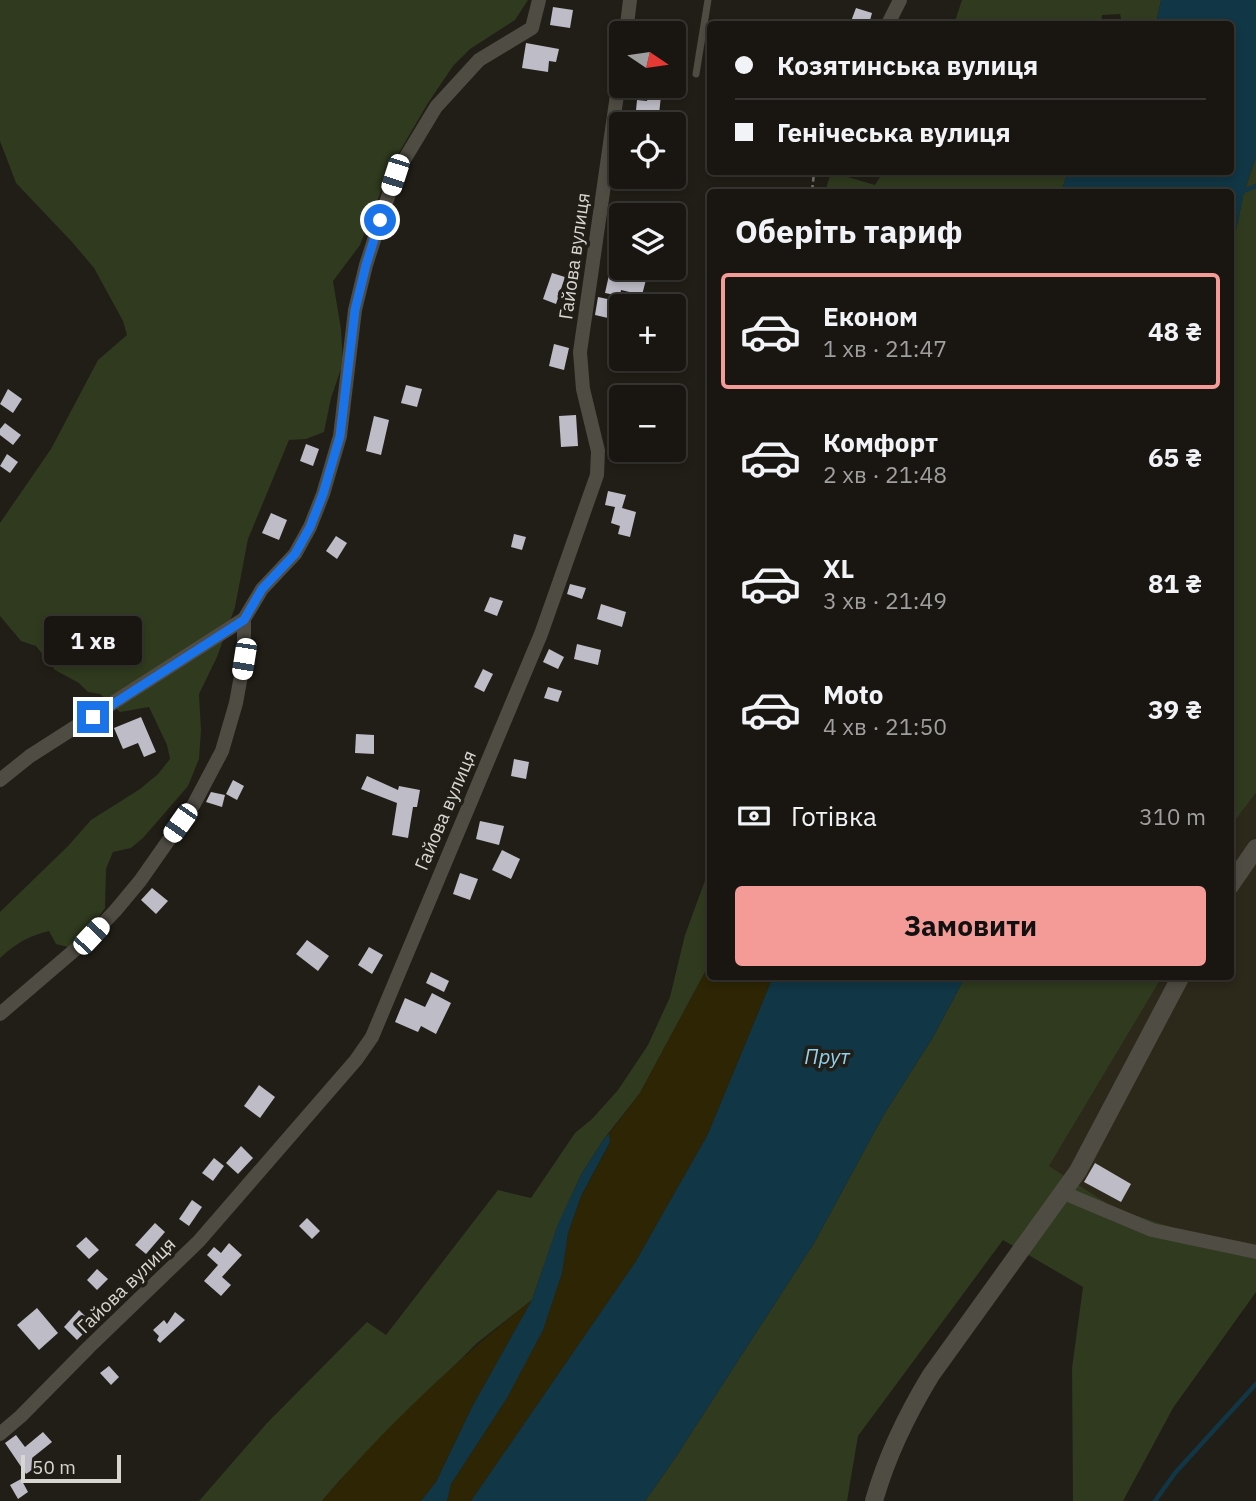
<!DOCTYPE html>
<html lang="uk">
<head>
<meta charset="utf-8">
<style>
	:root { --surface:#191611; --page:#221f1a; --text:#f1f3f6; --muted:#9f9f9f; --line:#373531; --accent:#f59b97 }
	body { margin:0; font-family:"IBM Plex Sans",sans-serif; background:var(--page); color:var(--text); height:100vh; display:flex; flex-direction:column; font-size:26px; white-space:nowrap }
	* { box-sizing:border-box; margin:0 }
	p { font-size:23px; color:var(--muted) }
	.icon { flex:none; width:38px; height:38px; fill:none; stroke:currentColor; stroke-width:2; stroke-linecap:round; stroke-linejoin:round }
	.map { position:relative; flex:1; overflow:hidden }
	.panel { position:absolute; left:707px; top:189px; width:527px; height:791px; display:flex; flex-direction:column; background:var(--surface); border-radius:7px; box-shadow:0 4px 10px #0003,0 0 0 2px var(--line) }
	.panel>* { flex:none }
	.hud { position:absolute; left:707px; top:21px; width:527px; height:154px; border-radius:7px; box-shadow:0 4px 10px #0003,0 0 0 2px var(--line); display:grid; align-content:center; height:154px; padding:0 28px; background:var(--surface) }
	.needle { width:46px; rotate:103deg }
	.controls { position:absolute; left:609px; top:21px; display:grid; gap:14px }
	.controls a { display:grid; place-items:center; width:77px; height:77px; border-radius:7px; background:var(--surface); box-shadow:0 4px 10px #0003,0 0 0 2px var(--line); font-size:35px }
	.scale { position:absolute; left:21px; bottom:18px; width:100px; box-sizing:border-box; padding-left:7px; border:4px solid #d8d6d1; border-top:0; font-size:19px; line-height:24px; white-space:nowrap; color:#d8d6d1; -webkit-text-stroke:5px #211e17; paint-order:stroke }
	.end { position:absolute; width:32px; height:32px; margin:-16px; border:9px solid #1a73e8; background:#fff; box-shadow:0 0 0 4px #fff }
	.from { border-radius:50% }
	.bubble { position:absolute; height:49px; border-radius:7px; background:var(--surface); box-shadow:0 4px 10px #0003,0 0 0 2px var(--line); font-size:23px; font-weight:700; line-height:49px; text-align:center }
	.car { position:absolute; width:21px; height:42px; margin:-21px -10px; border-radius:9px; box-shadow:0 0 5px 2px #0007; background:linear-gradient(#fff 24%,#345 0 40%,#fff 0 76%,#345 0 86%,#fff 0) }
	.hud b { display:flex; align-items:center; gap:24px; height:66px; font-size:26px }
	.hud b+b { border-top:2px solid var(--line) }
	.hud i { width:18px; height:18px; background:var(--text) }
	ul { padding:0; list-style:none }
	li { display:flex; align-items:center; gap:21px; height:116px; margin:0 14px 10px; padding:0 14px; border:4px solid transparent; border-radius:7px }
	li div { flex:1 }
	li b { display:block; font-size:26px }
	li em { font-style:normal; font-weight:700 }
	li.on { border-color:var(--accent) }
	li>.icon { width:63px; height:63px; stroke-width:1.5 }
	h2 { padding:0 28px; font-size:32px; line-height:84px }
	.pay { display:flex; align-items:center; gap:18px; height:77px; padding:0 28px; font-size:26px }
	.pay p { margin-inline-start:auto }
	.button { display:flex; gap:14px; margin-top:auto; padding:14px 28px }
	.button a { flex:1; height:80px; border-radius:7px; background:var(--accent); color:#111; font-size:28px; font-weight:700; line-height:80px; text-align:center }
	.map>svg:first-child { display:block }
</style>
</head>
<body>
<div class="map">
<svg width="1256" height="1501" viewBox="0 0 1256 1501">
	<rect width="100%" height="100%" fill="#211e17"/>
	<path fill="#2c281a" d="M1256,793V1254L1116,1209L1048,1166L1162,977L1230,976V827Z"/>
	<g fill="#2f3a1e">
		<path d="M0,0H528L515,20L470,49L453,66L428,103L390,168L360,245L333,281L341,329L343,363L331,398L324,432L306,439L289,440L248,539L235,607L217,657L199,694L201,730L199,759L188,786L143,838L131,848L113,852L106,869L105,908L89,931L72,948L56,944L49,931C29,936 16,943 0,958V912L68,846L91,820L140,789L158,774L170,759L167,745L149,707L120,712L100,694L88,692L79,683L55,670L36,646L21,641L0,616V523L51,449L98,360L127,335L123,321L94,268L72,242L16,183L0,141Z"/>
		<path d="M962,0H1161L1156,24H1122L1120,14L1102,15L1101,24H954Z"/>
		<path d="M1256,157V793L1230,827V258L1244,192Z"/>
		<path d="M831,172L875,185L883,172H1068L1061,192H825Z"/>
		<path d="M710,867V963L640,1093L604,1139L582,1173L558,1225L532,1300L477,1343L339,1481L322,1501H199L267,1423L367,1322L386,1335L498,1190L531,1198L575,1133L592,1119L618,1090L648,1045L670,997L685,935Z"/>
		<path d="M965,977H1162L1049,1166L1116,1209L1256,1254V1292L1173,1408L1123,1501H1073L1072,1368L1083,1287L1003,1240L858,1436L847,1501H645L675,1458L814,1243L883,1116L933,1037Z"/>
	</g>
	<g fill="#2d2504">
		<path d="M710,963V976L773,977L708,1134L636,1261L471,1501H447L451,1484L507,1398L562,1273L568,1233L581,1196L610,1143L609,1134L640,1093Z"/>
		<path d="M532,1300L472,1407L436,1482L421,1501H322C385,1427 456,1360 532,1300Z"/>
	</g>
	<g fill="#113645">
		<path d="M1161,0H1256V157L1244,192L1230,258V192H1061L1068,172H1230V24H1156Z"/>
		<path d="M773,977H965L933,1037L883,1116L814,1243L675,1458L645,1501H471L636,1261L708,1134Z"/>
		<path d="M609,1134L610,1142L581,1196L568,1233L562,1273L543,1330L507,1398L451,1484L447,1501H421L436,1482L472,1407L532,1300L558,1224L582,1173L604,1139Z"/>
	</g>
	<g fill="none" stroke-linecap="round" stroke-linejoin="round">
		<g stroke="#113645" stroke-width="4.5">
			<path d="M1241,192L1256,186"/>
			<path d="M1155,1501L1175,1473L1256,1384"/>
		</g>
	</g>
	<g fill="#bebcc6">
		<path d="M553,7L573,10L570,28L550,25Z"/>
		<path d="M856,8L872,13L869,24H850Z"/>
		<path d="M526,43L559,49L556,62L549,61L548,72L522,68Z"/>
		<path d="M650,86H662L658,124L635,121L637,100L647,101Z"/>
		<path d="M630,272L647,276L642,295L621,290L620,296L605,293L609,275L628,279Z"/>
		<path d="M552,273L565,277L556,304L543,299Z"/>
		<path d="M598,297L612,300L608,318L595,315Z"/>
		<path d="M554,344L569,348L564,370L549,366Z"/>
		<path d="M406,385L422,389L417,407L401,403Z"/>
		<path d="M8,389L22,399L13,413L0,404Z"/>
		<path d="M576,415L578,446L561,447L559,416Z"/>
		<path d="M374,416L389,420L381,455L366,451Z"/>
		<path d="M5,423L21,435L13,445L0,435V429Z"/>
		<path d="M306,444L319,449L313,466L300,461Z"/>
		<path d="M7,454L18,462L10,473L0,466Z"/>
		<path d="M608,491L626,495L622,508L636,512L630,537L618,534L620,526L611,523L615,507L605,505Z"/>
		<path d="M271,513L287,520L279,540L262,533Z"/>
		<path d="M514,534L526,537L522,550L511,547Z"/>
		<path d="M336,536L347,543L337,559L326,551Z"/>
		<path d="M570,584L586,588L582,599L567,594Z"/>
		<path d="M490,597L503,601L497,616L484,611Z"/>
		<path d="M601,604L626,612L622,627L597,619Z"/>
		<path d="M577,644L601,650L598,665L574,659Z"/>
		<path d="M549,649L564,657L558,669L543,662Z"/>
		<path d="M483,669L493,674L484,692L474,687Z"/>
		<path d="M548,687L562,691L558,702L544,698Z"/>
		<path d="M141,717L156,752L144,757L138,743L123,749L114,728Z"/>
		<path d="M356,734L374,735V754L355,753Z"/>
		<path d="M514,759L529,762L526,779L511,776Z"/>
		<path d="M367,776L398,790L399,786L420,790L417,807H413L408,838L392,835L397,803L361,789Z"/>
		<path d="M233,780L244,786L237,800L226,794Z"/>
		<path d="M211,792L225,795L222,807L206,802Z"/>
		<path d="M480,821L504,826L499,845L476,839Z"/>
		<path d="M502,850L520,859L511,879L492,870Z"/>
		<path d="M460,873L478,879L470,900L453,894Z"/>
		<path d="M152,888L168,901L156,914L141,900Z"/>
		<path d="M307,940L329,956L318,971L296,954Z"/>
		<path d="M369,947L383,955L372,974L358,965Z"/>
		<path d="M431,972L449,981L444,992L426,983Z"/>
		<path d="M432,993L451,1003L436,1034L421,1026L418,1032L395,1022L405,998L425,1007Z"/>
		<path d="M259,1085L275,1097L260,1118L244,1106Z"/>
		<path d="M241,1146L253,1158L238,1174L226,1163Z"/>
		<path d="M214,1158L224,1166L213,1181L202,1173Z"/>
		<path d="M1095,1163L1131,1184L1121,1202L1084,1182Z"/>
		<path d="M192,1200L202,1207L189,1226L179,1219Z"/>
		<path d="M307,1218L320,1231L312,1239L299,1226Z"/>
		<path d="M155,1223L165,1232L146,1254L135,1245Z"/>
		<path d="M86,1237L99,1250L89,1259L76,1246Z"/>
		<path d="M229,1243L242,1255L222,1277L231,1285L221,1296L204,1281L218,1265L207,1255L214,1247L221,1253Z"/>
		<path d="M97,1269L108,1279L97,1290L87,1280Z"/>
		<path d="M37,1308L58,1333L39,1350L17,1325Z"/>
		<path d="M79,1310L93,1324L77,1340L64,1327Z"/>
		<path d="M175,1312L185,1320L160,1343L157,1340L159,1336L153,1330L164,1320L167,1324Z"/>
		<path d="M109,1366L119,1377L111,1385L100,1373Z"/>
		<path d="M43,1432L52,1442L32,1458L38,1466L26,1474L5,1443L16,1435L25,1447Z"/>
		<path d="M21,1479L28,1492L18,1499L10,1485Z"/>
	</g>
	<g fill="none" stroke-linecap="round" stroke-linejoin="round">
		<path stroke="#797670" stroke-width="2.5" stroke-dasharray="7 3.5" stroke-linecap="butt" d="M812,192L814,172"/>
		<path stroke="#4f4c43" stroke-width="7" d="M696,74L708,0"/>
		<g stroke="#4f4c43" stroke-width="14">
			<path d="M888,24L900,0"/>
			<path d="M626,33L630,0"/>
			<path d="M0,780L30,756L244,619"/>
			<path d="M0,1014L91,936L115,911L140,881L194,804L222,751L236,703L244,659V619L262,589L295,554L310,527L323,494L340,436L355,310L366,265L395,175L436,107L479,60L532,28L539,0"/>
			<path d="M1064,1193L1152,1230L1256,1252"/>
			<path d="M0,1434L21,1416L89,1347L199,1241L356,1060L372,1037L541,634L597,475L598,451L583,389L580,352L621,67"/>
		</g>
		<g stroke="#4f4c43" stroke-width="18">
			<path d="M1230,886L1256,848"/>
			<path d="M874,1501C887,1455 906,1416 931,1375L1078,1171L1181,976"/>
		</g>
	</g>
	<g fill="none" stroke-linecap="round" stroke-linejoin="round">
		<path stroke="#1a73e8" stroke-width="9" d="M93,717L244,620L262,589L295,554L310,527L323,494L340,436L355,310L366,265L380,220"/>
	</g>
	<g text-anchor="middle" dominant-baseline="central" stroke-width="7" stroke-linejoin="round" paint-order="stroke">
		<g font-size="19" fill="#d8d6d1" stroke="#211e17">
			<text transform="translate(574 256) rotate(-82)">Гайова вулиця</text>
			<text transform="translate(445 810) rotate(-67)">Гайова вулиця</text>
			<text transform="translate(126 1285) rotate(-44)">Гайова вулиця</text>
		</g>
		<g font-size="21" font-style="italic" fill="#90d2f1" stroke="#211e17">
			<text x="827" y="1056">Прут</text>
		</g>
	</g>
</svg>
<div class="controls">
<a><svg class="needle" viewBox="-14 -14 28 28"><path d="M0-13l5 13h-10z" fill="#e53935"/><path d="M0 13l5-13h-10z" fill="#9f9f9f"/></svg></a>
<a><svg class="icon" aria-label="locate" viewBox="0 0 24 24"><circle cx="12" cy="12" r="6"/><path d="M12 2v4M12 18v4M2 12h4M18 12h4"/></svg></a>
<a><svg class="icon" aria-label="layers" viewBox="0 0 24 24"><path d="M12 4l9 5-9 5-9-5zM3 14l9 5 9-5"/></svg></a>
<a>+</a>
<a>−</a>
</div>
<div class="scale">50 m</div>
<i class="end from" style="left:380px;top:220px"></i>
<i class="end" style="left:93px;top:717px"></i>
<div class="bubble" style="left:44px;top:616px;width:98px">1 хв</div>
<i class="car" style="left:395px;top:175px;rotate:198deg"></i>
<i class="car" style="left:244px;top:659px;rotate:189deg"></i>
<i class="car" style="left:180px;top:823px;rotate:215deg"></i>
<i class="car" style="left:91px;top:936px;rotate:43deg"></i>
<div class="hud">
<b><i class="from"></i>Козятинська вулиця</b>
<b><i></i>Генічеська вулиця</b>
</div>
<section class="panel">
<h2>Оберіть тариф</h2>
<ul>
<li class="on"><svg class="icon" aria-label="car" viewBox="0 0 24 24"><path d="M5 17H2v-5l4-1 3-4h7l3 4 3 1v5h-3M9 17h6M6 11h13"/><circle cx="7" cy="17" r="2"/><circle cx="17" cy="17" r="2"/></svg><div><b>Економ</b><p>1 хв · 21:47</p></div><em>48 ₴</em></li>
<li><svg class="icon" aria-label="car" viewBox="0 0 24 24"><path d="M5 17H2v-5l4-1 3-4h7l3 4 3 1v5h-3M9 17h6M6 11h13"/><circle cx="7" cy="17" r="2"/><circle cx="17" cy="17" r="2"/></svg><div><b>Комфорт</b><p>2 хв · 21:48</p></div><em>65 ₴</em></li>
<li><svg class="icon" aria-label="car" viewBox="0 0 24 24"><path d="M5 17H2v-5l4-1 3-4h7l3 4 3 1v5h-3M9 17h6M6 11h13"/><circle cx="7" cy="17" r="2"/><circle cx="17" cy="17" r="2"/></svg><div><b>XL</b><p>3 хв · 21:49</p></div><em>81 ₴</em></li>
<li><svg class="icon" aria-label="car" viewBox="0 0 24 24"><path d="M5 17H2v-5l4-1 3-4h7l3 4 3 1v5h-3M9 17h6M6 11h13"/><circle cx="7" cy="17" r="2"/><circle cx="17" cy="17" r="2"/></svg><div><b>Moto</b><p>4 хв · 21:50</p></div><em>39 ₴</em></li>
</ul>
<div class="pay"><svg class="icon" aria-label="cash" viewBox="0 0 24 24"><path d="M3 7h18v10H3z"/><circle cx="12" cy="12" r="2"/></svg>Готівка<p>310 m</p></div>
<div class="button"><a>Замовити</a></div>
</section>
</div>
</body>
</html>
